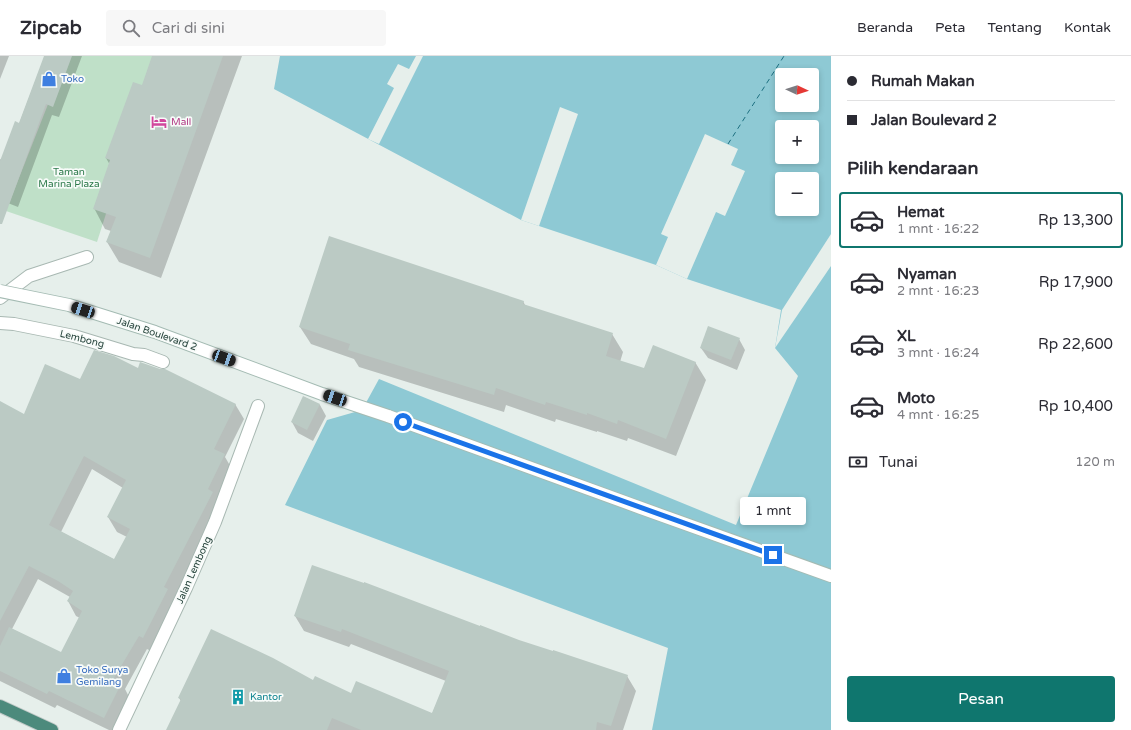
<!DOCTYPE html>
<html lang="id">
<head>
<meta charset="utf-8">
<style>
	:root { --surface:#fff; --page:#f7f7f7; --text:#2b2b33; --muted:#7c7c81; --line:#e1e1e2; --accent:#0f766e }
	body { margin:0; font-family:"Varela Round",sans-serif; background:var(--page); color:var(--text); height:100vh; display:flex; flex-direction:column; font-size:15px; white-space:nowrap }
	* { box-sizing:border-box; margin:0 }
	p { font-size:13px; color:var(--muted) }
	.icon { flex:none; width:22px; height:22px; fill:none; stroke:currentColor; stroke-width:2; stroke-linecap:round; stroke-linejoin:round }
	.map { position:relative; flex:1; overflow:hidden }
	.side { display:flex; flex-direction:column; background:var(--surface); width:300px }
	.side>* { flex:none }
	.hud { display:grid; align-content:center; height:88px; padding:0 16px; background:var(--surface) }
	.needle { width:26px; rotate:94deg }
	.buttons { position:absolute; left:775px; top:12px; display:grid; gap:8px }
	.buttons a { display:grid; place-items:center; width:44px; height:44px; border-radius:4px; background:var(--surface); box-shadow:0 2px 6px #0003; font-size:20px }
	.end { position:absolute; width:18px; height:18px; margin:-9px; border:5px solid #1a73e8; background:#fff; box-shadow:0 0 0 2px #fff }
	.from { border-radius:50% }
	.bubble { position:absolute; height:28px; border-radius:4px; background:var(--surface); box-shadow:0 2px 6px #0003; font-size:13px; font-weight:600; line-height:28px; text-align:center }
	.car { position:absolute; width:12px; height:24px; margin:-12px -6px; border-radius:5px; box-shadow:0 0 3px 1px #0007; background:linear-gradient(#222 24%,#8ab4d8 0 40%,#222 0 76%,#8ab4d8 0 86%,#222 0) }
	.hud b { display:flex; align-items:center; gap:14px; height:38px; font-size:15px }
	.hud b+b { border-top:1px solid var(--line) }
	.hud i { width:10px; height:10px; background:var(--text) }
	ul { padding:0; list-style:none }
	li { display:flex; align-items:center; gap:12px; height:56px; margin:0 8px 6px; padding:0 8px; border:2px solid transparent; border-radius:4px }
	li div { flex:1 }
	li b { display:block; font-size:15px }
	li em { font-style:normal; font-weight:600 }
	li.current { border-color:var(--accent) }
	li>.icon { width:36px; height:36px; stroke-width:1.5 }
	h2 { padding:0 16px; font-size:18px; line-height:48px }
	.pay { display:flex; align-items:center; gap:10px; height:44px; padding:0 16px; font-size:15px }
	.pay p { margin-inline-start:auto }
	.primary-button { display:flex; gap:8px; margin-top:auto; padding:8px 16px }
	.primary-button a { flex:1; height:46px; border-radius:4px; background:var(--accent); color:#fff; font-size:16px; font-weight:600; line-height:46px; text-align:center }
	header { display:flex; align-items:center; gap:24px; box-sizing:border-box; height:56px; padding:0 20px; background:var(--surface); border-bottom:1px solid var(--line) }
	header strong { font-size:19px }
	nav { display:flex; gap:22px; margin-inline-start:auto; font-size:14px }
	.search { width:280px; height:36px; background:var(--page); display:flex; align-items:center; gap:10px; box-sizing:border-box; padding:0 14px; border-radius:4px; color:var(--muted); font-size:15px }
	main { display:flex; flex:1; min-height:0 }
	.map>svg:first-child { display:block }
</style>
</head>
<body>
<header>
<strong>Zipcab</strong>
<div class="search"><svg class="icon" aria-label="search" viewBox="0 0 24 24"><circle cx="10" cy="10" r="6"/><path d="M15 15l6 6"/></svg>Cari di sini</div>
<nav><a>Beranda</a><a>Peta</a><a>Tentang</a><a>Kontak</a></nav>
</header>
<main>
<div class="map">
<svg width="831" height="674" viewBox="0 0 831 674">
	<rect width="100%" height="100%" fill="#e6efeb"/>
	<path fill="#bfe0c8" d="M67,0H156L97,186L6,155Z"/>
	<path fill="#8ec9d4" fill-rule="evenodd" d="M280,0H831V674H652L668,592L285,449L327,364L362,354L379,323L736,469L798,320L775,292L781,254L687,223L656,209L521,164L274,33ZM782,19H812V49H782ZM782,71H812V101H782ZM782,123H812V153H782Z"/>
	<g fill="#e6efeb">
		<path d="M416,0H423L379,88L368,83L394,32L387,28L398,8L409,13Z"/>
		<path d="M560,51L578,58L539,170L521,164Z"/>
		<path d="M705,78L738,93L731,109L745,115L725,160L716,156L687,223L656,209L668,181L661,178Z"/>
		<path d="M831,178V210L775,292L782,254Z"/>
	</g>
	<g fill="#0003" fill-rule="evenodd">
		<path d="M0,0H9L0,23Z"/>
		<path d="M45,0H82L59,61L52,59L18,151L0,144V103L2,104L19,68Z"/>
		<path d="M153,0H242L161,222L119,206L107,186L111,175L105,173L94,152L110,109L106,102L142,31Z"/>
		<path d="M523,245L526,251L612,278L623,296L620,306L644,314L695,306L706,324L676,400L628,382L627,385L597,375V376L556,363L555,366L506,349L504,356L359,311L354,303L311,288L300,271Z"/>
		<path d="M739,283L745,294L737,314L708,302L701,292Z"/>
		<path d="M138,313L235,348L244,363L225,401L232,413L221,451L173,544L176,548L151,595L147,593L125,633L129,641L113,674H109L57,649L55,652L0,625V356L25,359L80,324ZM92,413L123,432L108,461L117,476L127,481L115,504L61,476ZM38,523L70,541L68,545L76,560L80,562L61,598L12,573Z"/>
		<path d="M304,341L320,349L326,360L313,385L298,377L292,366Z"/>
		<path d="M295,560L519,585L627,620L636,635L623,674H168L181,645L179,642L313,626L352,638L432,658L446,625L351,588L349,591L304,575Z"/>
	</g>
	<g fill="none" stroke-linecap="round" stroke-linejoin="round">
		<path stroke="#1c6f80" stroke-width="1" stroke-dasharray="5 4" stroke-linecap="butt" d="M728,88L784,0"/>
	</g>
	<g fill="#bbcac4" fill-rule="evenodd">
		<path d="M44,0H72L53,51L46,48L2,168H0V105L15,65L19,67Z"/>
		<path d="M152,0H223L150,202L106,186L116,161L93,153L110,104L105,102L133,26L142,29Z"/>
		<path d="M329,180L524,245L523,248L613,277L606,300L644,312L653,289L696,306L666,383L618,364L617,368L587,357V359L546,346L545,349L496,332L494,339L348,294L350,288L299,271Z"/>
		<path d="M708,270L740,282L731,304L700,292Z"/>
		<path d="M94,294L114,300L138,312L140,306L160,313H165L236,348L214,393L225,398L208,433L213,436L164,531L168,533L143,582L139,580L114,622L122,626L104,662L49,635L47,638L0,615V590L9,571L61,596L82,555L67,545L73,535L58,525L29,510L0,565V345L24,358L45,308L80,323ZM84,400L126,424L107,461L130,473L114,503L49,469Z"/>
		<path d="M303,340L320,348L307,374L291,366Z"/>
		<path d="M312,509L364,527V526L480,570V569L519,584L553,595V594L628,619L611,670L597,666L596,674H361L332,662L327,674H166L181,643L178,642L211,573L273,602L313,624L315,620L351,637L356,625L432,657L449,615L342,573L341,576L294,560Z"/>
	</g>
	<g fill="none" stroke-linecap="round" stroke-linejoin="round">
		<defs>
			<g id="minor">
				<path d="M0,242L29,220L87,201"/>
				<path d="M0,267L14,268L74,280L133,298L144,299L163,306"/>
				<path d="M119,674L186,532L215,466L258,350"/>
			</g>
			<path id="secondary" d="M388,360L641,452L831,520"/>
			<path id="trunk" d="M0,650L52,674"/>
		</defs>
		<use href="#minor" stroke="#a8b8b2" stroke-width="14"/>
		<use href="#secondary" stroke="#a4bbb3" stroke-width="14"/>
		<use href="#trunk" stroke="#c2cac8" stroke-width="14"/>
		<use href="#minor" stroke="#fff" stroke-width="12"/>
		<use href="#secondary" stroke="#fff" stroke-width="12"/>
		<use href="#trunk" stroke="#4c8a7c" stroke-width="12"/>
		<defs>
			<path id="secondary-bridge" d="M0,235L69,249L155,276L322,338L388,360"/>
		</defs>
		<use href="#secondary-bridge" stroke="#a4bbb3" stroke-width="14" stroke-linecap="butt"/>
		<use href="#secondary-bridge" stroke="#fff" stroke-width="12"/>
	</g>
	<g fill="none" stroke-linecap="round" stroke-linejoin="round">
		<path stroke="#1a73e8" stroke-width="5" d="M403,366L773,499"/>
	</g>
	<defs>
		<symbol id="shop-bare" viewBox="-9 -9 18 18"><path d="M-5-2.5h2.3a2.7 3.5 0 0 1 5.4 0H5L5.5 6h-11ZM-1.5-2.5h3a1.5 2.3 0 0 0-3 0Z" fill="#3f7fe0" stroke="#f7fbf9" stroke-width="2.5" paint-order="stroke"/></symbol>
		<symbol id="hotel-bare" viewBox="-9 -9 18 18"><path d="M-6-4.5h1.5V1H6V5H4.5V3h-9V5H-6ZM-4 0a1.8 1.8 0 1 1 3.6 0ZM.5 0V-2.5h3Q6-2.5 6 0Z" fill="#d1479c" stroke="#f7fbf9" stroke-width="2.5" paint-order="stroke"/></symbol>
		<symbol id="building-bare" viewBox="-9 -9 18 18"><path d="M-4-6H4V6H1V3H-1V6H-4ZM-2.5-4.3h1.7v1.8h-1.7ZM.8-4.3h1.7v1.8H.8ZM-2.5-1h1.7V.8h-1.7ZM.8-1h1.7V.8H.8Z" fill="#0f9aa8" stroke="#f7fbf9" stroke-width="2.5" paint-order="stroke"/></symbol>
	</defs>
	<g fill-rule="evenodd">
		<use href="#shop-bare" x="38" y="12" width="22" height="22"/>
		<use href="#hotel-bare" x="148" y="55" width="22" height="22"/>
		<use href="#shop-bare" x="53" y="609" width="22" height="22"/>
		<use href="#building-bare" x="227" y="630" width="22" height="22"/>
	</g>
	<g text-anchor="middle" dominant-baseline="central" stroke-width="3.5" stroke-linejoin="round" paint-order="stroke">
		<g font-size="10" fill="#366cbe" stroke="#f7fbf9" text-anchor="start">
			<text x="61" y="23">Toko</text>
			<text x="76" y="614">Toko Surya<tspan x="76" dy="12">Gemilang</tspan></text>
		</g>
		<g font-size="10" fill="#b23c85" stroke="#f7fbf9" text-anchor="start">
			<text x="171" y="66">Mall</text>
		</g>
		<g font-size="10" fill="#2d7a4b" stroke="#f7fbf9">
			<text x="69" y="116">Taman<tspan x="69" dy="12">Marina Plaza</tspan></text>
		</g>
		<g font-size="10" fill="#24423a" stroke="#f7fbf9">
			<text transform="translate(157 278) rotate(19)">Jalan Boulevard 2</text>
			<text transform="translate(82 283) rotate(14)">Lembong</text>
			<text transform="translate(194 514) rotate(-66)">Jalan Lembong</text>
		</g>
		<g font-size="10" fill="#0d838f" stroke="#f7fbf9" text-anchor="start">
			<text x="250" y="641">Kantor</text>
		</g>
	</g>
</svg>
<div class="buttons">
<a><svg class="needle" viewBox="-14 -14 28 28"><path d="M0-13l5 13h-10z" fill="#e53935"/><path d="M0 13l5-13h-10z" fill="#7c7c81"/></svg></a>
<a>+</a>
<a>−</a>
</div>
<i class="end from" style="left:403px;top:366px"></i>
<i class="end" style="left:773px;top:499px"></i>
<div class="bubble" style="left:740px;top:441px;width:66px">1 mnt</div>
<i class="car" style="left:83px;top:254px;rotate:288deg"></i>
<i class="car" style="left:224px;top:302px;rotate:110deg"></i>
<i class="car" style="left:335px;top:342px;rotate:289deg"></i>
</div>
<section class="side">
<div class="hud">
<b><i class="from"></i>Rumah Makan</b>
<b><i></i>Jalan Boulevard 2</b>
</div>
<h2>Pilih kendaraan</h2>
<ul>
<li class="current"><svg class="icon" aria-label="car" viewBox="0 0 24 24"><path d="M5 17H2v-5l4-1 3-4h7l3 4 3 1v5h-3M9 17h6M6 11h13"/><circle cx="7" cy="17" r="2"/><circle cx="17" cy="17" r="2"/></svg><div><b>Hemat</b><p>1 mnt · 16:22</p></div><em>Rp 13,300</em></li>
<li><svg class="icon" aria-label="car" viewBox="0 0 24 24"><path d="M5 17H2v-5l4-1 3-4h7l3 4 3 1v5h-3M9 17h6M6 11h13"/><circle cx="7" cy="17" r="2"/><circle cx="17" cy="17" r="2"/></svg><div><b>Nyaman</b><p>2 mnt · 16:23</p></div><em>Rp 17,900</em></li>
<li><svg class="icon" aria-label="car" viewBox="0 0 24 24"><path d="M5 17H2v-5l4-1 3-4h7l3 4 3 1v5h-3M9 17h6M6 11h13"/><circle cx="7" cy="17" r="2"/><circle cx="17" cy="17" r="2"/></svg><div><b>XL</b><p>3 mnt · 16:24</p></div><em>Rp 22,600</em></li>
<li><svg class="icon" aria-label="car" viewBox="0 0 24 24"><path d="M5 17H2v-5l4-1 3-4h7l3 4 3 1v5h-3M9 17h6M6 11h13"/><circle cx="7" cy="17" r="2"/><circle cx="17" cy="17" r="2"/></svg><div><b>Moto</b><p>4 mnt · 16:25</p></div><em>Rp 10,400</em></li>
</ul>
<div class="pay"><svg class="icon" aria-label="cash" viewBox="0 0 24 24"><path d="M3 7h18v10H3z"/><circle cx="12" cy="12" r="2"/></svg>Tunai<p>120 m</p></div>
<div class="primary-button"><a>Pesan</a></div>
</section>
</main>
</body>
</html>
